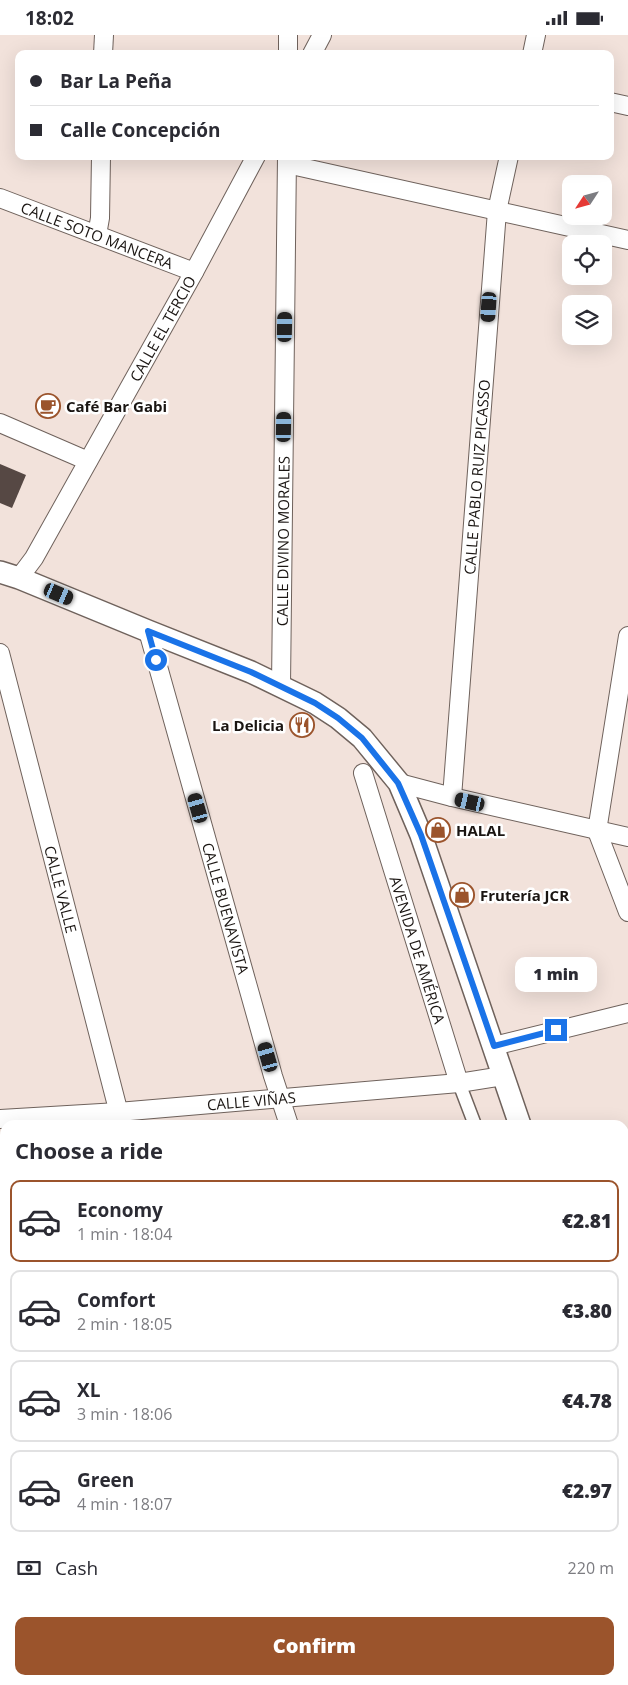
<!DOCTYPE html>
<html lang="en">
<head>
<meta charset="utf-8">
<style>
	:root { --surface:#fff; --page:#f2f2f3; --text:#2b2b33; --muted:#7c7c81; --line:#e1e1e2; --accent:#9b542c }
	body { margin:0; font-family:"Open Sans",sans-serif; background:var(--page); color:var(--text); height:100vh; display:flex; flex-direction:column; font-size:19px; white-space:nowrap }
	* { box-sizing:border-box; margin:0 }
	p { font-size:16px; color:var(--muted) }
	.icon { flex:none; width:28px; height:28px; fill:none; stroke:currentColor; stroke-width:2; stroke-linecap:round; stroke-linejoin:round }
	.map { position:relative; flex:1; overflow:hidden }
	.side { position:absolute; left:0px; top:1085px; width:629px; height:565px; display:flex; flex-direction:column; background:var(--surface); border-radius:15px 15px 0 0; box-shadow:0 5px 20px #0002 }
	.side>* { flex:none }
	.hud { position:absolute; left:15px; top:15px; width:599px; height:110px; border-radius:10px; box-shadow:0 5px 20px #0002; display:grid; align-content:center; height:110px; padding:0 15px; background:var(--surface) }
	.needle { width:32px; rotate:234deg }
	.buttons { position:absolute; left:562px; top:140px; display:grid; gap:10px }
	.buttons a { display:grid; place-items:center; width:50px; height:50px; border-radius:10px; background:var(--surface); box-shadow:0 5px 20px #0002; font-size:25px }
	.end { position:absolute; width:22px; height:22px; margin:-11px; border:6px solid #1a73e8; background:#fff; box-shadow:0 0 0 2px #fff }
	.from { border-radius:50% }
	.bubble { position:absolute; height:35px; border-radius:10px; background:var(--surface); box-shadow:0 5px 20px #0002; font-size:16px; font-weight:800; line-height:35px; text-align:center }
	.car { position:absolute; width:15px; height:30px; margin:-15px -8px; border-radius:6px; box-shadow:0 0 4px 1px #0007; background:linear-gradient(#222 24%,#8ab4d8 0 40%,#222 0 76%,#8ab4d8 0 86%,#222 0) }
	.hud b { display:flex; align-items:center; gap:18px; height:48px; font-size:19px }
	.hud b+b { border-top:1px solid var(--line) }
	.hud i { width:12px; height:12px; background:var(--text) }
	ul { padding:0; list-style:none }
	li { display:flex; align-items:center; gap:15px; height:82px; margin:0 10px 8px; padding:0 5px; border:2px solid var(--line); border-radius:10px }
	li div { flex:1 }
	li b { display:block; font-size:19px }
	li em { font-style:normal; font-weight:800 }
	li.on { border-color:var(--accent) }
	li>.icon { width:45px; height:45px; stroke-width:1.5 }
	h2 { padding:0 15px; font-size:22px; line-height:60px }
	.pay { display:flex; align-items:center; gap:12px; height:55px; padding:0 15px; font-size:19px }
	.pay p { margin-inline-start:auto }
	.primary-button { display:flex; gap:10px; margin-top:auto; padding:10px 15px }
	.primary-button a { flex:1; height:58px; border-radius:10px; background:var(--accent); color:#fff; font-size:20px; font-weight:800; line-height:58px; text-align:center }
	.status { display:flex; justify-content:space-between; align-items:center; height:35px; padding:0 25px; background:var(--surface); direction:ltr }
	.status svg { height:14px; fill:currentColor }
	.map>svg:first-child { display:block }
</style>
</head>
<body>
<div class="status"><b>18:02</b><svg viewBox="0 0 49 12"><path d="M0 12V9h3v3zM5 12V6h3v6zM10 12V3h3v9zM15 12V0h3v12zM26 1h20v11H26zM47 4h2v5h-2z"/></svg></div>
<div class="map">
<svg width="628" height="1650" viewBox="0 0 628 1650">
	<rect width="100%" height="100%" fill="#f2e2db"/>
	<path fill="#564844" d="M0,429L26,440L12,473L0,468Z"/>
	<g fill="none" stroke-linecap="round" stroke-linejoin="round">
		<defs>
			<g id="pedestrian">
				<path d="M459,1048L475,1090"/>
				<path d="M624,1501L628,1513"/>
			</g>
			<g id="minor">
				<path d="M103,19L104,0"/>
				<path d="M288,19V0"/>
				<path d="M312,19L322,0"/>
				<path d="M532,19L536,0"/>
				<path d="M610,67L628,71"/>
				<path d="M287,129L628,205"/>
				<path id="s1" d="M0,163L194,237"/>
				<path d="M97,200L100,183L101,121"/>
				<path d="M0,388L88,426"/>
				<path id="s2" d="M19,543L34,523L194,237L256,121"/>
				<path id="s3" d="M148,596L273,1041L289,1090"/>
				<path d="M628,601L597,796L628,877"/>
				<path id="s4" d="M0,618L122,1090"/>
				<path id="s5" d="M281,651L287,121"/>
				<path id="s6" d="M363,738L459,1048"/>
				<path d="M399,748L452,762L628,802"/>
				<path id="s7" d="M452,762L497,176L509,121"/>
				<path d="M494,1011L628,978"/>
				<path id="s8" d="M0,1084L118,1077L459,1048L503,1041"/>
				<path d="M624,1181L628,1182"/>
				<path d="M0,1449L5,1476"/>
				<path d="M44,1645L46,1650"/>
				<path d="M278,1645L280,1650"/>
				<path d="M483,1645L485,1650"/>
			</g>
			<g id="tertiary">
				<path d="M0,537L19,543L148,596L251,637L315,668L338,683L362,703L399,748L421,800L520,1090"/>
				<path d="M624,1391L628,1403"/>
			</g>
		</defs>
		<use href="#pedestrian" stroke="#6f625c" stroke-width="15"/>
		<use href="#minor" stroke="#6f625c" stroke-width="20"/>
		<use href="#tertiary" stroke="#6f625c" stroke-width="24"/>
		<use href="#pedestrian" stroke="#fff" stroke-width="12"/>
		<use href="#minor" stroke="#fff" stroke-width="18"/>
		<use href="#tertiary" stroke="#fff" stroke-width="21"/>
	</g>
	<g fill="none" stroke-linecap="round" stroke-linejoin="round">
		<path stroke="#1a73e8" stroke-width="6" d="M156,625L148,596L251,637L315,668L338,683L362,703L398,748L421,800L494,1011L556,995"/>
	</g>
	<defs>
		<symbol id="cafe-ring" viewBox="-11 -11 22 22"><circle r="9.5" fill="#fff" stroke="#9b542c" stroke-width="1.5"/><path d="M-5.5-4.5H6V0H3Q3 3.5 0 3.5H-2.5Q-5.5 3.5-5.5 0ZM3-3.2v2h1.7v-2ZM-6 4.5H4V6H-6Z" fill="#9b542c"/></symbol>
		<symbol id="restaurant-ring" viewBox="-11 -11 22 22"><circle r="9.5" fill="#fff" stroke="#9b542c" stroke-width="1.5"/><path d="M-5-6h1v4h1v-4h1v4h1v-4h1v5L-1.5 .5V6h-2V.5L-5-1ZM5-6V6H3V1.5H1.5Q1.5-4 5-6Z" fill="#9b542c"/></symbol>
		<symbol id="shop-ring" viewBox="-11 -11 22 22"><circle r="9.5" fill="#fff" stroke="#9b542c" stroke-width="1.5"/><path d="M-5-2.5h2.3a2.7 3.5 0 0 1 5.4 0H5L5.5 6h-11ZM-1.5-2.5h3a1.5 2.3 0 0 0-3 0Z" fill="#9b542c"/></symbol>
	</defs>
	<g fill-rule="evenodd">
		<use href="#cafe-ring" x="34" y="357" width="28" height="28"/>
		<use href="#restaurant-ring" x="288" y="676" width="28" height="28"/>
		<use href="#shop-ring" x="424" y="781" width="28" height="28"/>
		<use href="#shop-ring" x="448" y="846" width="28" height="28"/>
	</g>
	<g text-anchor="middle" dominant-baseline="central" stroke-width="5" stroke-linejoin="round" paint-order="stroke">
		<g font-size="15" fill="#1a1512" stroke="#fff">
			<text stroke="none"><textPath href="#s1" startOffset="104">CALLE SOTO MANCERA</textPath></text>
			<text stroke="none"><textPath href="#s2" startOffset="288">CALLE EL TERCIO</textPath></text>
			<text stroke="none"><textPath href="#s7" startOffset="321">CALLE PABLO RUIZ PICASSO</textPath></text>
			<text stroke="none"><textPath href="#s5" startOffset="145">CALLE DIVINO MORALES</textPath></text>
			<text stroke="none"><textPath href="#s4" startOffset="244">CALLE VALLE</textPath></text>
			<text stroke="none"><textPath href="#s3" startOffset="288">CALLE BUENAVISTA</textPath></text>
			<text stroke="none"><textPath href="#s6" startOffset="185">AVENIDA DE AMÉRICA</textPath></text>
			<text stroke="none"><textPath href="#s8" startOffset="252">CALLE VIÑAS</textPath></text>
		</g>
		<g font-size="15" font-weight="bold" fill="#1a1512" stroke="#fff" text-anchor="start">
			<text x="66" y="371">Café Bar Gabi</text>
			<text x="284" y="690" text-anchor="end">La Delicia</text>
			<text x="456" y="795">HALAL</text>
			<text x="480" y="860">Frutería JCR</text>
		</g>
	</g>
</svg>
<div class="buttons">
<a><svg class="needle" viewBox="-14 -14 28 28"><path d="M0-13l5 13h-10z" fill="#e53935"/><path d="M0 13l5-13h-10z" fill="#7c7c81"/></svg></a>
<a><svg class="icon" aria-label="locate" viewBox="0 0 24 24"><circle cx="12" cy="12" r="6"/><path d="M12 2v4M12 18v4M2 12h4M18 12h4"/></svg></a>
<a><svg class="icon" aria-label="layers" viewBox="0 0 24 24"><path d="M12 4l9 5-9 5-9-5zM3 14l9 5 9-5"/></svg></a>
</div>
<i class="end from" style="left:156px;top:625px"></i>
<i class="end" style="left:556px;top:995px"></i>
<div class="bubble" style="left:515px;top:922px;width:82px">1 min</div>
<i class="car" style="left:489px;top:272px;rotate:184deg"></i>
<i class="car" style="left:285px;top:292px;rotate:1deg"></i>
<i class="car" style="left:284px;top:392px;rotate:1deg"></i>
<i class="car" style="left:59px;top:559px;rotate:113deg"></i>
<i class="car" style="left:470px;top:767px;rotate:283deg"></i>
<i class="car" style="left:198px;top:773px;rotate:344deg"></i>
<i class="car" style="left:268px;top:1022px;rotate:344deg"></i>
<div class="hud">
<b><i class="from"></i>Bar La Peña</b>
<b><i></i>Calle Concepción</b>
</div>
<section class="side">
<h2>Choose a ride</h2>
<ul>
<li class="on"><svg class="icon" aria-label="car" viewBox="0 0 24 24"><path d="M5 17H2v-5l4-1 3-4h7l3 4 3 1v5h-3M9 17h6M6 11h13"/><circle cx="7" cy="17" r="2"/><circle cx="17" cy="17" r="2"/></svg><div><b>Economy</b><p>1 min · 18:04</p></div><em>€2.81</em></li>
<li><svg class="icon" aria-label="car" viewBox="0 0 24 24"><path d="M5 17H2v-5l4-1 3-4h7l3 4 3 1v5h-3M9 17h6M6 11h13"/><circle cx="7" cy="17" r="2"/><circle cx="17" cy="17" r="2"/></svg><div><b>Comfort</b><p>2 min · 18:05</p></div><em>€3.80</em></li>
<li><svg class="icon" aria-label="car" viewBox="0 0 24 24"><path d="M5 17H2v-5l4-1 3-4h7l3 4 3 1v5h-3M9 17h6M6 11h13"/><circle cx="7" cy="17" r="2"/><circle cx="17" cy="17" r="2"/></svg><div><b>XL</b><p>3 min · 18:06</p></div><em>€4.78</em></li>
<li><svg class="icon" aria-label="car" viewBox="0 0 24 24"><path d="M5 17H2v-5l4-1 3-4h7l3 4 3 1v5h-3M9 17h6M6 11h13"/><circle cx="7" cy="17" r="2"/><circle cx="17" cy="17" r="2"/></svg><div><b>Green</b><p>4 min · 18:07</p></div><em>€2.97</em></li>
</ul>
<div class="pay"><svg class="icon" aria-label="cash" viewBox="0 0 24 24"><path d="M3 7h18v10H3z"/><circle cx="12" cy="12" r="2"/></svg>Cash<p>220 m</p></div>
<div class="primary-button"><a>Confirm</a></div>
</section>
</div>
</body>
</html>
